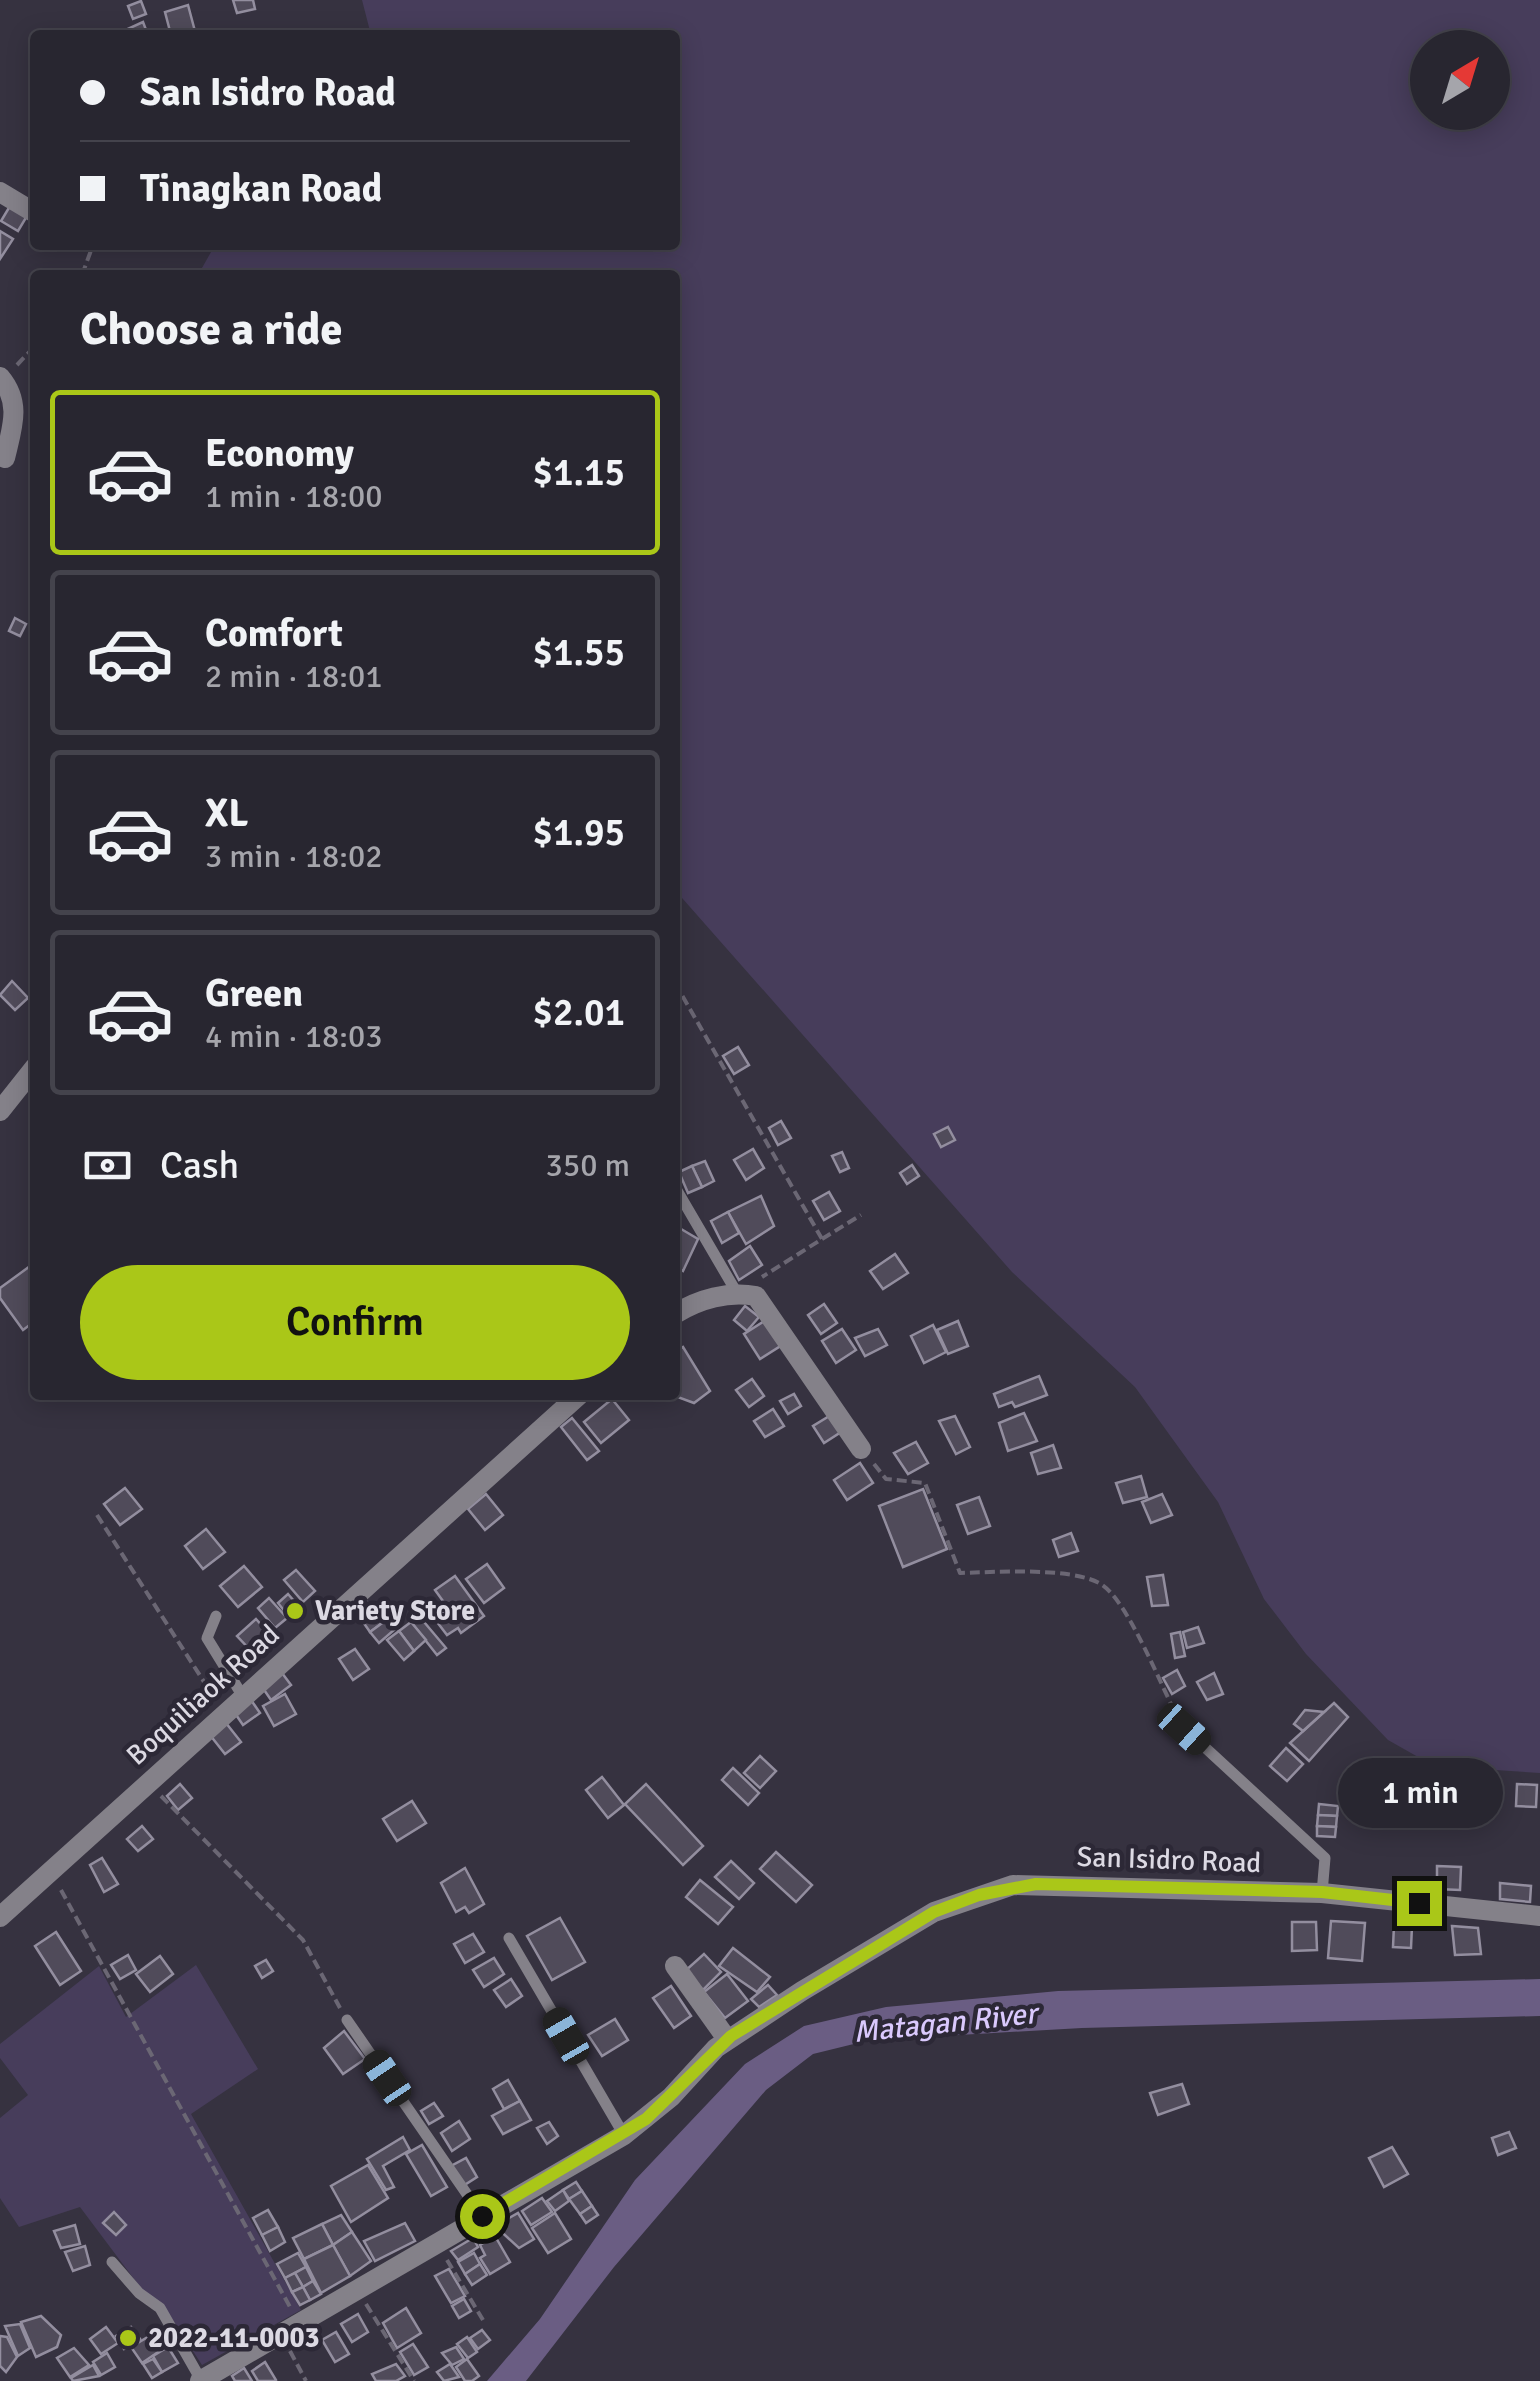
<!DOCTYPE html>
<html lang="en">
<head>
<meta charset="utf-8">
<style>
	:root { --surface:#282630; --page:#34323c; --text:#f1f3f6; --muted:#a5a5ab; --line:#44434c; --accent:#aac718 }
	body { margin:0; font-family:Signika,sans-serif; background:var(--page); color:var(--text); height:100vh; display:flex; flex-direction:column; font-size:38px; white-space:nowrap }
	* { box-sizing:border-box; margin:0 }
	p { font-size:32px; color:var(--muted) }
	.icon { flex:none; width:55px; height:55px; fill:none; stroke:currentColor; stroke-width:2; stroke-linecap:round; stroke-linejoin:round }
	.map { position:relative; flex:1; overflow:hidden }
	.drawer { position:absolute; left:30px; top:270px; width:650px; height:1130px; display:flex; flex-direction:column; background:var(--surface); border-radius:10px; box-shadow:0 5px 25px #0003,0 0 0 2px var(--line) }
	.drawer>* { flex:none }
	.guide { position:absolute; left:30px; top:30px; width:650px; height:220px; border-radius:10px; box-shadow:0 5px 25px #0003,0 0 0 2px var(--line); display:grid; align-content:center; height:220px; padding:0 50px; background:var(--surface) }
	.needle { width:65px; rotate:38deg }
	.tools { position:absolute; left:1410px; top:30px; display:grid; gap:20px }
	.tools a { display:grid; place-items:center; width:100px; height:100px; border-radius:50%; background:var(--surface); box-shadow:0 5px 25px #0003,0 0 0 2px var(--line); font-size:50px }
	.end { position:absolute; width:45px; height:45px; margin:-22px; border:12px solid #aac718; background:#111; box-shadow:0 0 0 5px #111 }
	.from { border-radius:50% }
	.bubble { position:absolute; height:70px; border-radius:35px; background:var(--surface); box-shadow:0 5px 25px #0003,0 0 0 2px var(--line); font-size:32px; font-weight:600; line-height:70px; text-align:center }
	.car { position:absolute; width:30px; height:60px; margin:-30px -15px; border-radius:12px; box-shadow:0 0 8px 2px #0007; background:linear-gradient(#222 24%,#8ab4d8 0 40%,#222 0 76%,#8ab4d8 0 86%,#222 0) }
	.guide b { display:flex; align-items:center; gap:35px; height:95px; font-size:38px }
	.guide b+b { border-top:2px solid var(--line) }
	.guide i { width:25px; height:25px; background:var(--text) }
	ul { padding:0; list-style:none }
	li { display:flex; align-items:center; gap:30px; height:165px; margin:0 20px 15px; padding:0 30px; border:5px solid var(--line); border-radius:10px }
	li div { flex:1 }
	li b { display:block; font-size:38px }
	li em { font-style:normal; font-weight:600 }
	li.current { border-color:var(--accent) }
	li>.icon { width:90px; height:90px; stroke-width:1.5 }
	h2 { padding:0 50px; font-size:45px; line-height:120px }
	.pay { display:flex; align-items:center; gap:25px; height:110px; padding:0 50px; font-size:38px }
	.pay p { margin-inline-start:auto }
	.cta { display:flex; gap:20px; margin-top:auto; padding:20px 50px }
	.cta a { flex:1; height:115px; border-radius:60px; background:var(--accent); color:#111; font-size:40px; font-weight:600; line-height:115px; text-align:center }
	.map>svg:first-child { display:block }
</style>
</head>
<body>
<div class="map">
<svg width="1540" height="2381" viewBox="0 0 1540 2381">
	<rect width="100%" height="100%" fill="#363240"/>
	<g fill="#473d5b" fill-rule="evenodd">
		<path d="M362,0H1540V1773L1434,1766L1388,1740L1306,1654L1264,1599L1218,1502L1135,1387L1012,1272L675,890V275H198L215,245H675V35H371ZM1428,48H1492V112H1428Z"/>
		<path d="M196,1965L258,2069L191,2114L301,2310L202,2365L163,2305L143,2291L80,2207L19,2227L0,2198V2118L28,2095L0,2058V2044L99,1966L126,2017Z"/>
	</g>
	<path fill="#6a5d83" d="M1540,1979V2016L1082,2028L870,2040L813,2054L766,2090L614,2267L526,2381H487L540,2319L635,2180L745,2064L804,2026L886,2007L1058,1991Z"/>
	<g fill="#504b5a" stroke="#938e9f" stroke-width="2.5">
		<path d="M233,0H253L255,9L237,13Z"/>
		<path d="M141,1L146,14L133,19L128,6Z"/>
		<path d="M188,5L196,35H171L165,12Z"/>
		<path d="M143,22L148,35H125L123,31Z"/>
		<path d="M13,201L30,211L18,231L1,221Z"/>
		<path d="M0,231L13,239L0,259Z"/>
		<path d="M15,618L26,624L20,636L9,631Z"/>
		<path d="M12,981L28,998L15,1010L0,995Z"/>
		<path d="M738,1047L749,1065L734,1074L723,1056Z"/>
		<path d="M781,1121L791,1138L778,1145L769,1128Z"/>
		<path d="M948,1127L955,1140L941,1147L934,1134Z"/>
		<path d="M753,1149L764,1168L746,1180L734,1160Z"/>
		<path d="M842,1152L849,1168L840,1172L832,1156Z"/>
		<path d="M705,1161L714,1181L702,1187L692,1166Z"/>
		<path d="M912,1165L919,1176L907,1184L900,1173Z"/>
		<path d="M692,1166L702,1187L688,1193L679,1172Z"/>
		<path d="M829,1192L840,1211L824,1220L813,1201Z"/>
		<path d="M761,1196L774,1226L746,1244L728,1212Z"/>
		<path d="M728,1212L739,1233L722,1243L711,1221Z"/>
		<path d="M676,1226L698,1239L683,1271L675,1266Z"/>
		<path d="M750,1246L762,1265L739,1280L729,1261Z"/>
		<path d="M895,1254L908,1273L883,1289L870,1271Z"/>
		<path d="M33,1264L35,1321L23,1330L0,1298V1288Z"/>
		<path d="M824,1304L837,1323L821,1334L808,1315Z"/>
		<path d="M745,1306L759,1317L747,1331L734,1320Z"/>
		<path d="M766,1320L782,1345L760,1359L744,1334Z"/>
		<path d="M958,1321L968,1346L948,1354L937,1330Z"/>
		<path d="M933,1325L946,1352L924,1363L911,1336Z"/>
		<path d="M842,1329L856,1350L836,1363L822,1341Z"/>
		<path d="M878,1329L887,1345L865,1356L855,1338Z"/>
		<path d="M683,1347L710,1391L694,1403L672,1395L675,1352Z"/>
		<path d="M1039,1376L1047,1395L1015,1407L1012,1402L999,1407L994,1394Z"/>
		<path d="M752,1379L764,1396L749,1407L736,1390Z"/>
		<path d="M794,1394L801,1406L788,1414L780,1401Z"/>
		<path d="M612,1399L629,1420L601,1443L584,1422Z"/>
		<path d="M773,1409L784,1426L765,1437L754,1421Z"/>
		<path d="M1024,1413L1037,1441L1008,1451L999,1423Z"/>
		<path d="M831,1415L841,1432L824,1443L813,1426Z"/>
		<path d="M955,1416L970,1447L956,1454L939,1421Z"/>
		<path d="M572,1418L599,1451L587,1460L561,1427Z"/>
		<path d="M916,1442L928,1463L908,1474L894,1453Z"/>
		<path d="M1053,1445L1061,1468L1038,1474L1031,1453Z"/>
		<path d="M860,1463L873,1483L847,1500L834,1480Z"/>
		<path d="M1141,1476L1147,1497L1123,1503L1116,1483Z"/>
		<path d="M125,1488L142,1509L120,1525L104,1504Z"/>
		<path d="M923,1489L947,1549L903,1567L879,1506Z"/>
		<path d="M486,1494L503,1515L485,1530L468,1509Z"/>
		<path d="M1162,1494L1172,1515L1151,1523L1142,1502Z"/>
		<path d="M979,1497L990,1526L968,1534L957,1505Z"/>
		<path d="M206,1529L225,1552L203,1569L185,1546Z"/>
		<path d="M1071,1533L1078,1551L1059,1557L1053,1540Z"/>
		<path d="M487,1564L504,1588L484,1603L466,1579Z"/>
		<path d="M244,1566L262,1587L238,1607L220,1586Z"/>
		<path d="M296,1570L315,1591L303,1602L284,1580Z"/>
		<path d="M1163,1575L1168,1605L1152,1606L1147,1577Z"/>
		<path d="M455,1576L484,1616L461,1633L458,1628L447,1635L434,1618L448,1608L435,1590Z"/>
		<path d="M288,1594L301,1609L290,1618L278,1603Z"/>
		<path d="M269,1598L287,1618L275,1628L258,1608Z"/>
		<path d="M366,1601L376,1611L363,1622L354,1610Z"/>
		<path d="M376,1611L385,1621L370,1632L363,1622Z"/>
		<path d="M419,1616L446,1648L437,1655L411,1622Z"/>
		<path d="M256,1619L273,1638L255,1655L237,1636Z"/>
		<path d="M385,1621L394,1630L379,1643L370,1632Z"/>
		<path d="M411,1622L426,1640L414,1651L399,1631Z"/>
		<path d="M1198,1627L1204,1643L1187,1648L1183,1632Z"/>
		<path d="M399,1631L414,1651L404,1660L387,1640Z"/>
		<path d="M1180,1632L1185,1656L1175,1658L1171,1634Z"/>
		<path d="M355,1649L369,1669L353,1680L339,1659Z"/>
		<path d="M279,1669L291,1685L271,1700L260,1684Z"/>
		<path d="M1177,1670L1185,1686L1172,1694L1163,1678Z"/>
		<path d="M1214,1673L1223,1694L1207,1700L1197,1682Z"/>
		<path d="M285,1694L296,1714L274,1726L263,1706Z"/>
		<path d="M249,1697L260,1713L243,1725L232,1709Z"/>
		<path d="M1334,1703L1348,1717L1309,1761L1290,1743Z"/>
		<path d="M1305,1710L1324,1712L1303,1731L1294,1724Z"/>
		<path d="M226,1723L241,1742L225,1754L210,1735Z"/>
		<path d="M1286,1748L1303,1764L1287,1781L1270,1766Z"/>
		<path d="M760,1756L776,1771L760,1788L744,1773Z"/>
		<path d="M733,1768L759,1793L748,1805L722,1780Z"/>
		<path d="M1444,1772L1462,1774L1461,1788L1443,1786Z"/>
		<path d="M602,1777L624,1805L608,1818L586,1790Z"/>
		<path d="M180,1784L192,1798L178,1810L167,1796Z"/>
		<path d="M646,1784L703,1846L683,1865L625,1804Z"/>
		<path d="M1517,1784L1537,1785L1536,1807L1516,1806Z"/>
		<path d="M1447,1790L1467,1792L1466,1812L1445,1810Z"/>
		<path d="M412,1801L426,1823L397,1841L383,1819Z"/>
		<path d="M1319,1804L1338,1806L1337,1816L1318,1815Z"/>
		<path d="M1318,1815L1337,1816L1336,1827L1317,1826Z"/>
		<path d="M142,1826L153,1839L138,1851L127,1839Z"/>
		<path d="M1317,1826L1336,1827L1335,1837L1317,1836Z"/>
		<path d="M776,1852L812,1885L796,1902L760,1869Z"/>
		<path d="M102,1858L118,1884L104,1892L90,1865Z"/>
		<path d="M731,1861L754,1883L739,1899L715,1877Z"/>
		<path d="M1437,1866L1461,1867L1460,1890L1437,1889Z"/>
		<path d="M465,1868L484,1904L469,1913L465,1907L456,1912L441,1883Z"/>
		<path d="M700,1880L733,1907L718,1924L686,1897Z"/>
		<path d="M1500,1883L1531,1886L1530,1902L1500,1899Z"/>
		<path d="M560,1918L585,1962L552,1980L527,1936Z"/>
		<path d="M1331,1921L1365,1923L1362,1961L1328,1958Z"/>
		<path d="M1292,1922H1316L1317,1950L1292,1951Z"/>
		<path d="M1394,1925L1412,1926L1411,1948L1393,1947Z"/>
		<path d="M1452,1926L1478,1928L1481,1954L1455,1955Z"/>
		<path d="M56,1932L81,1971L60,1985L35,1946Z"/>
		<path d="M473,1934L484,1952L465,1963L454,1944Z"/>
		<path d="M733,1948L770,1977L757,1992L719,1966Z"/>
		<path d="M704,1954L721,1972L703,1990L685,1971Z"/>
		<path d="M128,1955L136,1970L120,1979L111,1965Z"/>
		<path d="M160,1956L173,1974L150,1992L136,1974Z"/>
		<path d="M494,1958L504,1974L484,1987L473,1970Z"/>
		<path d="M266,1960L273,1971L262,1978L255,1966Z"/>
		<path d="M727,1974L748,2001L725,2018L704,1992Z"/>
		<path d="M511,1979L522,1996L506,2007L494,1990Z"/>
		<path d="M768,1985L777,1995L759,2007L751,1999Z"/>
		<path d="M671,1986L691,2016L674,2028L653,1998Z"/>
		<path d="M615,2019L628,2040L602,2056L588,2035Z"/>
		<path d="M344,2031L365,2059L343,2074L324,2048Z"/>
		<path d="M508,2080L520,2101L504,2109L493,2089Z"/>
		<path d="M1182,2084L1189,2104L1158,2115L1150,2093Z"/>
		<path d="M520,2101L531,2120L503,2134L492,2116Z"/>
		<path d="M434,2103L443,2116L429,2124L421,2111Z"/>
		<path d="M459,2121L470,2139L452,2151L441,2133Z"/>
		<path d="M549,2122L558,2136L547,2144L537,2128Z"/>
		<path d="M1509,2132L1516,2148L1498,2155L1492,2138Z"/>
		<path d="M403,2137L410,2150L383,2166L394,2187L386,2190L367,2159Z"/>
		<path d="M422,2145L447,2187L431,2196L406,2154Z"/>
		<path d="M1392,2147L1408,2174L1384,2187L1369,2158Z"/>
		<path d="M466,2158L477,2177L463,2186L451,2166Z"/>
		<path d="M368,2165L388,2198L351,2222L331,2186Z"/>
		<path d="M576,2182L582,2191L569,2199L563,2190Z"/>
		<path d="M563,2190L569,2201L555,2211L547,2201Z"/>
		<path d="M582,2191L592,2206L580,2214L569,2199Z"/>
		<path d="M542,2198L552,2212L531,2225L522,2211Z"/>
		<path d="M592,2206L598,2215L586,2223L580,2214Z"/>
		<path d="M268,2210L278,2227L262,2235L253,2218Z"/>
		<path d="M114,2212L126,2225L116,2235L103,2223Z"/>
		<path d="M518,2213L534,2239L519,2248L495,2226Z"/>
		<path d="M555,2213L571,2239L548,2253L532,2228Z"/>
		<path d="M341,2215L352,2232L333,2245L322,2224Z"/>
		<path d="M405,2223L415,2241L375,2261L364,2241Z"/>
		<path d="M322,2224L333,2245L304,2259L293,2238Z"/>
		<path d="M75,2225L80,2244L61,2248L54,2231Z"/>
		<path d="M278,2227L285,2242L270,2251L262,2235Z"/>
		<path d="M352,2232L371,2261L350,2276L333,2245Z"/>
		<path d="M495,2236L510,2262L490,2274L480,2258L485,2255L480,2245Z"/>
		<path d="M473,2238L478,2247L458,2260L451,2251Z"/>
		<path d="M333,2245L350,2276L321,2293L304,2259Z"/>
		<path d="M85,2246L90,2265L73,2271L65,2252Z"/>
		<path d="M298,2253L306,2267L285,2278L277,2264Z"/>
		<path d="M474,2253L480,2264L465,2274L458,2262Z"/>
		<path d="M480,2264L487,2275L472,2285L465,2274Z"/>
		<path d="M306,2267L313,2281L303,2287L295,2273Z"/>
		<path d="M449,2269L465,2296L451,2303L435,2276Z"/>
		<path d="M295,2273L303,2287L292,2292L285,2278Z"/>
		<path d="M313,2281L321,2294L310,2300L303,2287Z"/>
		<path d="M303,2287L310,2300L300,2305L292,2292Z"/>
		<path d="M464,2299L471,2311L459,2318L452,2306Z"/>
		<path d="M406,2308L421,2333L397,2348L383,2323Z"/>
		<path d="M358,2314L368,2332L352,2342L341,2324Z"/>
		<path d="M41,2316L61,2335L57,2347L36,2357L21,2322Z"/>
		<path d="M20,2324L30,2348L18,2356L5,2326Z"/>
		<path d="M106,2327L118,2343L101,2354L90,2339Z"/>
		<path d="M131,2327L140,2339L124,2349L116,2336Z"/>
		<path d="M482,2330L490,2340L478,2349L470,2338Z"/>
		<path d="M158,2331L167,2346L142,2363L131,2347Z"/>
		<path d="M336,2332L349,2354L335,2362L322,2340Z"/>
		<path d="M0,2336L7,2337L17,2357L6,2372L0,2366Z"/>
		<path d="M467,2337L477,2352L468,2358L457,2344Z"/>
		<path d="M413,2344L428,2367L414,2375L400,2352Z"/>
		<path d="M168,2347L178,2363L162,2372L153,2356Z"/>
		<path d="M456,2347L464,2359L452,2365L442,2353Z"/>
		<path d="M74,2348L89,2365L70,2377L57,2358Z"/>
		<path d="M107,2353L115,2367L101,2375L93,2362Z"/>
		<path d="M153,2359L162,2372L152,2378L143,2364Z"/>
		<path d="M467,2359L479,2376L472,2381H465L456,2367Z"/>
		<path d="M265,2362L276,2380L275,2381H258L252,2371Z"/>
		<path d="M396,2364L405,2376L396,2381H376L372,2374Z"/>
		<path d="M450,2364L459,2377L444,2381L437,2372Z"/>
		<path d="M93,2365L99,2376L73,2381L71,2378Z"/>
		<path d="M244,2368L252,2381H235L232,2376Z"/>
	</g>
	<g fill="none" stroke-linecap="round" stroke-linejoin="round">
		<g stroke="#6b6774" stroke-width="4" stroke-dasharray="10 5" stroke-linecap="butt">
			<path d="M82,275L93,245"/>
			<path d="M17,365L35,346"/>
			<path d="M675,983L822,1239L762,1277"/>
			<path d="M822,1239L861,1215"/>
			<path d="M874,1464L886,1479L925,1483L960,1573C995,1572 1069,1567 1099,1583C1126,1596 1161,1686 1177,1716"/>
			<path d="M97,1515L215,1699"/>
			<path d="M161,1796L303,1940L340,2008"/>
			<path d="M61,1890L290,2307"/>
			<path d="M447,2260L483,2320"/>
			<path d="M366,2304L414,2381"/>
			<path d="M290,2351L306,2381"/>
		</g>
		<g stroke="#848189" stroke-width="11">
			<path d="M675,1187L737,1293"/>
			<path d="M216,1616L207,1638L242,1695"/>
			<path d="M1185,1729L1325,1858L1322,1893"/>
			<path d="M509,1938L624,2135"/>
			<path d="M347,2020L482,2216"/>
			<path d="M112,2262L139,2293L160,2308L201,2380"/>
		</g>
		<g stroke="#848189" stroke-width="20">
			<path d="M0,192L35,213"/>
			<path d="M0,377C22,403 12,428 5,458"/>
			<path d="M0,1111L35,1067"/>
			<path d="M675,1314C699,1299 728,1291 756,1296L861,1449"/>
			<path d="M0,1917L579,1395"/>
			<path d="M675,1966L727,2039"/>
		</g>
		<path stroke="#848189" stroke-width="20" d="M200,2381L624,2135L671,2097L716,2048L802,1991L934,1912L1013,1885L1322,1893L1540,1916"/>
	</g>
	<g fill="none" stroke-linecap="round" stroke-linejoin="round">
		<path stroke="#aac718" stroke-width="12" d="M482,2216L646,2119L731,2036L934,1912L979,1895L1036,1884L1322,1892L1419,1903"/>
	</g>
	<g fill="#aac718" stroke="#2c2836" stroke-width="4">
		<circle cx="295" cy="1611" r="10"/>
		<circle cx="128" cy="2338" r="10"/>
	</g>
	<g text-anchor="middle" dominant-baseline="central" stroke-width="9" stroke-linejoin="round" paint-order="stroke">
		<g font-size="28" font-weight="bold" fill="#dcd9e3" stroke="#2c2836" text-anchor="start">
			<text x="315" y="1611">Variety Store</text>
			<text x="148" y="2338">2022-11-0003</text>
		</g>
		<g font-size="28" fill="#dcd9e3" stroke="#2c2836">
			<text transform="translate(203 1695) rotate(-42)">Boquiliaok Road</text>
			<text transform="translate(1169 1860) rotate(2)">San Isidro Road</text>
		</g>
		<g font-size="30" font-style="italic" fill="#dac9fd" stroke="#2c2836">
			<text transform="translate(945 2023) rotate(-6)">Matagan River</text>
		</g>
	</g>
</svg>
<div class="tools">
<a><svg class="needle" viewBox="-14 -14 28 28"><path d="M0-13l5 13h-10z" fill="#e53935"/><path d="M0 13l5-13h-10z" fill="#a5a5ab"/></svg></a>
</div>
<i class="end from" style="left:482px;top:2216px"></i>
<i class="end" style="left:1419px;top:1903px"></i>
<div class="bubble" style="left:1338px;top:1758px;width:165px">1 min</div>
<i class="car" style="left:1184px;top:1729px;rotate:132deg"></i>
<i class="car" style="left:566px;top:2036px;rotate:330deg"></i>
<i class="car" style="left:387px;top:2078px;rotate:326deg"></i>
<div class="guide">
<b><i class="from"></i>San Isidro Road</b>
<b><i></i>Tinagkan Road</b>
</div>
<section class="drawer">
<h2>Choose a ride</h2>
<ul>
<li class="current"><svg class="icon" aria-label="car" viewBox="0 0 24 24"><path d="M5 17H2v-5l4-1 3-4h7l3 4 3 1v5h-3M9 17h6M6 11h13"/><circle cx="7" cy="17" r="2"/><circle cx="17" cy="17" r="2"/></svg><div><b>Economy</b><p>1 min · 18:00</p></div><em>$1.15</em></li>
<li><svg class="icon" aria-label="car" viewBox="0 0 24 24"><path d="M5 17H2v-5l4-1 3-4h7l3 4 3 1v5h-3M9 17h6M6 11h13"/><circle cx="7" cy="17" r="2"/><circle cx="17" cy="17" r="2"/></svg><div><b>Comfort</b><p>2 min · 18:01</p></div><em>$1.55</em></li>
<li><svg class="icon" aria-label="car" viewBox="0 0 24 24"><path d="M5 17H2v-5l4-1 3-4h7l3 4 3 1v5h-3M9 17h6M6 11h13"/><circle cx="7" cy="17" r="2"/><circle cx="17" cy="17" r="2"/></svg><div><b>XL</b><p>3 min · 18:02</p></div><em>$1.95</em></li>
<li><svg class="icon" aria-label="car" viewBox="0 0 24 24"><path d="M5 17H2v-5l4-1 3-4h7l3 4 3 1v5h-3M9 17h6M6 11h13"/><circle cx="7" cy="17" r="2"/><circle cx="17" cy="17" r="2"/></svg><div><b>Green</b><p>4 min · 18:03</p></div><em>$2.01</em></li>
</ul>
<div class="pay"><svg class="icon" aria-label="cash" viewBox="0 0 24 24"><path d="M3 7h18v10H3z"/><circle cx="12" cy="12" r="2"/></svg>Cash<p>350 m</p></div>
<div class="cta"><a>Confirm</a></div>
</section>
</div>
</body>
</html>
